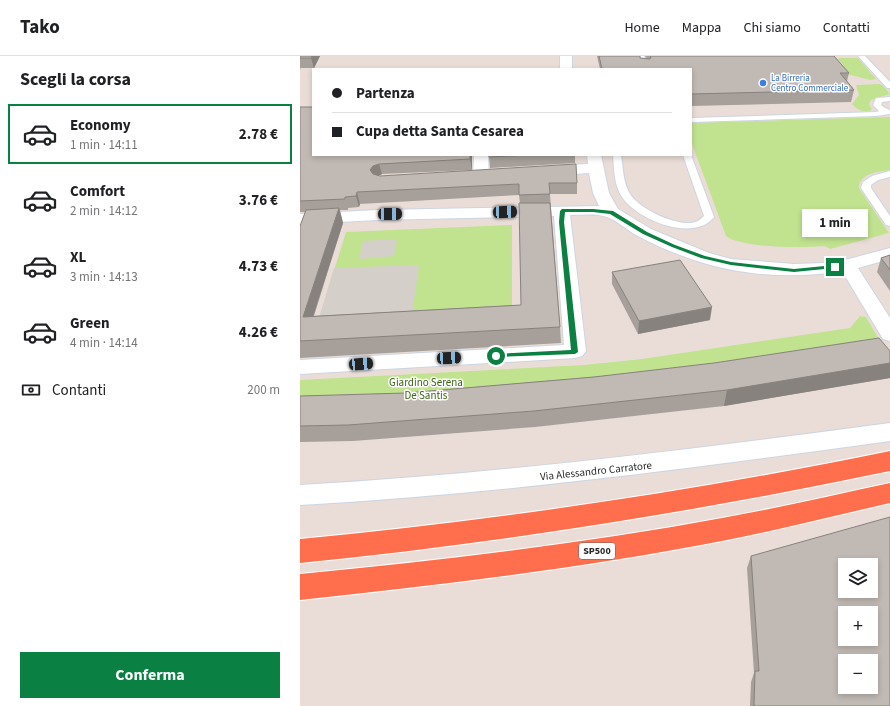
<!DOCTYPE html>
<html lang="it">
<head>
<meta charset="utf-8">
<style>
	:root { --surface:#fff; --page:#f2f2f2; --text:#202124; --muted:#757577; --line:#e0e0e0; --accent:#0b8043 }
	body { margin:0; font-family:"Source Sans 3",sans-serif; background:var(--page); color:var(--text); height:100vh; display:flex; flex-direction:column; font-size:15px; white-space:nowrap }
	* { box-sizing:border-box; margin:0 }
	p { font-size:13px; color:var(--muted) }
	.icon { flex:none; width:22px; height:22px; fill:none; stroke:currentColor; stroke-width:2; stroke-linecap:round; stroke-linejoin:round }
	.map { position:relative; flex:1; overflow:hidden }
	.drawer { display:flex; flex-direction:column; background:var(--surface); width:300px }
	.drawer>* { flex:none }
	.hud { position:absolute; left:12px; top:12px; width:380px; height:88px; border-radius:0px; box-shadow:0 2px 6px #0003; display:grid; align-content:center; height:88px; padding:0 20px; background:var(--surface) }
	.tools { position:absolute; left:538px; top:502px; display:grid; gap:8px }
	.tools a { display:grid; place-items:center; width:40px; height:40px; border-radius:0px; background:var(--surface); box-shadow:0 2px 6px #0003; font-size:20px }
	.end { position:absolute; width:18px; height:18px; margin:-9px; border:5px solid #0b8043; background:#fff; box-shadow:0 0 0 2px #fff }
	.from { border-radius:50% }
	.bubble { position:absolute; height:28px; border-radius:0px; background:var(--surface); box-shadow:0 2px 6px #0003; font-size:13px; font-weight:700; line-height:28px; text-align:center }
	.car { position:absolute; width:12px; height:24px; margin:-12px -6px; border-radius:5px; box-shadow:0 0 3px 1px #0007; background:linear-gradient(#222 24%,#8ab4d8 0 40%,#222 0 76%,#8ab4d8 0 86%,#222 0) }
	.hud b { display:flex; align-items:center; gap:14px; height:38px; font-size:15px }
	.hud b+b { border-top:1px solid var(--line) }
	.hud i { width:10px; height:10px; background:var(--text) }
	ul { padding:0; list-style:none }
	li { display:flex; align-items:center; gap:12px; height:60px; margin:0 8px 6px; padding:0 12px; border:2px solid transparent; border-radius:0px }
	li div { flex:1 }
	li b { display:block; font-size:15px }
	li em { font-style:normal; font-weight:700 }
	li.selected { border-color:var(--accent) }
	li>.icon { width:36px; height:36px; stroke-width:1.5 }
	h2 { padding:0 20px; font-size:18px; line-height:48px }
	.pay { display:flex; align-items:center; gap:10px; height:44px; padding:0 20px; font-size:15px }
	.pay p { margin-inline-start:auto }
	.cta { display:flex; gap:8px; margin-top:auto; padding:8px 20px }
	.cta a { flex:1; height:46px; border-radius:0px; background:var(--accent); color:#fff; font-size:16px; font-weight:700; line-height:46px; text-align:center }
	header { display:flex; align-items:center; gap:24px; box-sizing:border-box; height:56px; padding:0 20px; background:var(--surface); border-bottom:1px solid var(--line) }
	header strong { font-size:19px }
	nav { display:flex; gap:22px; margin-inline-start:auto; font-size:14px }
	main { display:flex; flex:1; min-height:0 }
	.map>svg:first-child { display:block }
</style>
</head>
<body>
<header>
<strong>Tako</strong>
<nav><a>Home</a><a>Mappa</a><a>Chi siamo</a><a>Contatti</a></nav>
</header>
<main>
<section class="drawer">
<h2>Scegli la corsa</h2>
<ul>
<li class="selected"><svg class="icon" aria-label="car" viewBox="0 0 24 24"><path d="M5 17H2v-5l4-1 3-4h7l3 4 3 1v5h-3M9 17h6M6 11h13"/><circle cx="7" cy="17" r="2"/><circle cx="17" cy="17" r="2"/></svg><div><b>Economy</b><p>1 min · 14:11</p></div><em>2.78 €</em></li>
<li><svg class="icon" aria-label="car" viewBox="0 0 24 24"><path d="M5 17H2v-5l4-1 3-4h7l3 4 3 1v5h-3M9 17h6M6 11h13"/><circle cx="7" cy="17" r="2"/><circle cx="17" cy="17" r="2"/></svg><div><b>Comfort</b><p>2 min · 14:12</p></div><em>3.76 €</em></li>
<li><svg class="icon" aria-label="car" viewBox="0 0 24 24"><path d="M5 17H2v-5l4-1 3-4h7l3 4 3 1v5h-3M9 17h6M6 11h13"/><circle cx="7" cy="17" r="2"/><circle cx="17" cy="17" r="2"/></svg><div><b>XL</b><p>3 min · 14:13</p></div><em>4.73 €</em></li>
<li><svg class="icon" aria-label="car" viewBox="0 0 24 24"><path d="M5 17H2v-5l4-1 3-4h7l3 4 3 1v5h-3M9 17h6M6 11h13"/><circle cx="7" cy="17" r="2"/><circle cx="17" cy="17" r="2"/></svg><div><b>Green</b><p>4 min · 14:14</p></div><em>4.26 €</em></li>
</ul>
<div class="pay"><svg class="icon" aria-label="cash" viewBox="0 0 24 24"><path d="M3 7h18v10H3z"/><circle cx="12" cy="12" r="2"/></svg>Contanti<p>200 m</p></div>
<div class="cta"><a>Conferma</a></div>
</section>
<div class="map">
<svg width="590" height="650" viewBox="0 0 590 650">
	<rect width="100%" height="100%" fill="#eaddd7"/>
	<g fill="#c1e390">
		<path d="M539,2H558L576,23L570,24L547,18V14L538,3Z"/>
		<path d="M580,28L583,30L590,38L571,44L569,48L572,54C564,57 557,54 552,48L559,39L556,29Z"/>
		<path d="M590,61V114C579,116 559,117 559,132L589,177L530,193L525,190C506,192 439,192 426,180L391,85V67Z"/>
		<path d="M212,169V262L16,272L46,176Z"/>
		<path d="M560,260L566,261L583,290L0,353V324L284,309L342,303L550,272Z"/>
	</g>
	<g fill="#d5cfca">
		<path d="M97,183L94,200L59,203L63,185Z"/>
		<path d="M119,209L111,266L16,272L34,212Z"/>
	</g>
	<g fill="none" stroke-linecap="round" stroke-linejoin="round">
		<defs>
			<g id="lane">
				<path d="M338,0H344L349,13H341Z"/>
				<path d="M558,0H565L590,26V32H587Z"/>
				<path d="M590,41V45L582,46L581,49L585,52L590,54V58L576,60L391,66V62L576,56L579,55L573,49L576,42Z"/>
				<path d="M313,99H321C323,111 323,127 330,138C340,153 372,168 390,167C396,167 400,164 404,160L383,99H391L414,161C394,187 337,164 322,141C314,129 314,113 313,99Z"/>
				<path d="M590,115V121L578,124L571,129V132L590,160V170L586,169L561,132L563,126L572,120Z"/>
			</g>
			<g id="street">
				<rect x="260" y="0" width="12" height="13"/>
				<path d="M174,99H188L189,120L186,123L181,125L176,123L173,120Z"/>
				<path d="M287,99H301L309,137L318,153L351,173L409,197L431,203L494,208L523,207L545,204L590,192V203L558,212L590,262V285L583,283L542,215C495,223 443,220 397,205C379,199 354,189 338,180C328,175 318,165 307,161C295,157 282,159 270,159L286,295L282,300L275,302L0,318V304L264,289L254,160L78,164L0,168V158L78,154L299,150L293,137L289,117L247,120L242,118L239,115L242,112L247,110L288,108Z"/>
				<path d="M590,367V385C394,412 198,438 0,449V429C198,418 394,393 590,367Z"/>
			</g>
			<g id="highway">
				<path d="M590,395V415C395,456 199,487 0,507V483C198,464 395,435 590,395Z"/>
				<path d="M590,427V447C534,460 478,474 422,485C283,512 141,529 0,544V518C141,504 282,488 422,462C478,452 534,439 590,427Z"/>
			</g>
		</defs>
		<use href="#lane" stroke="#ccd5e1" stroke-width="2"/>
		<use href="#street" stroke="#ccd5e1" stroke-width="2"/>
		<use href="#highway" stroke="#fff" stroke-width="2"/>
		<use href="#lane" fill="#fff" fill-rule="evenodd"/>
		<use href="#street" fill="#fff" fill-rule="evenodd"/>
		<use href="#highway" fill="#ff6f4d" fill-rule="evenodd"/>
	</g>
	<g fill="#a69f9a" fill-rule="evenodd">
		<path d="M0,0H20L14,12H1L0,13Z"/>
		<path d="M297,0H340V2L347,3L345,0H534L549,17L547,25L554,34L551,46L391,50V13H300Z"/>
		<path d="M0,51L172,99V114L82,118L78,120H80L277,127V138H250L260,271L261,287L0,302V170L5,156H0ZM219,139L220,147L221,249L14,260L43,167L40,154H48V152L59,151L60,148Z"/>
		<path d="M189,99H275V107L190,112Z"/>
		<path d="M590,199V235L577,216L581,202Z"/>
		<path d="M312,216L410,264L338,278L312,228Z"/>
		<path d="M590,295V322L424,350L235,371L53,385L0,386V340L106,337Z"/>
		<path d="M451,500L590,650H450L451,626L454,617L447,512Z"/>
	</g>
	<g fill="#87827d">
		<path d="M12,0H20L14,12L11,2Z"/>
		<path d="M170,99H172V114L170,103Z"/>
		<path d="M79,108L82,118L76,121L70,114L73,110Z"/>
		<path d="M57,136L60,148L59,151L56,140Z"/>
		<path d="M39,152L43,167L8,276L3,261Z"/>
		<path d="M412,251L410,264L338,278L339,265Z"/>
		<path d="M590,307V322L424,350L427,334Z"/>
	</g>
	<g fill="#c1b9b3" stroke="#87827d" fill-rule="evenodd">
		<path d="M0,0H12L11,2H0Z"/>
		<path d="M299,0H340V2L350,3L351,1L350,0H534L549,17H540L554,34L391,38V13H302Z"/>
		<path d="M0,51H13V99H170V103L79,108L73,110L70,114L73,118L80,120L276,108L277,127H249L250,138L219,139V128L57,136L56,140L45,141V143L0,145Z"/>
		<path d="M189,99H231L189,101Z"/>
		<path d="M219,147H250L260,271L0,285V170L6,154L39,152L3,261L221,249Z"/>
		<path d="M590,199V214L581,202Z"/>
		<path d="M380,204L412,251L339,265L312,216Z"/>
		<path d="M579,282L590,295V307L427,334L234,355L48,369L0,370V340L106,337L294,321L414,307Z"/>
		<path d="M590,461V650H454L455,615H459L451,500ZM545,509H571V535H545ZM545,557H571V583H545ZM545,605H571V631H545Z"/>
	</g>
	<path fill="#0b8043" d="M262,153H293L313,155L347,176L375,189L405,200L431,206L494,213L535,209L538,211L535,212L494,216L431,209L401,202L372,191L343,178L310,158L293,156H265L264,166L278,296L275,298L194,301V298H196L271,294L259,166L260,155Z"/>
	<circle fill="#3f7fe0" stroke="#fff" stroke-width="1.5" cx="463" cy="27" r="4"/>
	<g text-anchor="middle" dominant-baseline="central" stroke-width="3" stroke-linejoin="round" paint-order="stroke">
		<g font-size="9" fill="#366cbe" stroke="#fff" text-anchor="start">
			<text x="471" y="22">La Birreria<tspan x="471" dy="10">Centro Commerciale</tspan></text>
		</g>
		<rect fill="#fff" stroke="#676767" stroke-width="1" x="279" y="487" width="36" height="16" rx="3"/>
		<g font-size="10" font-weight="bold" fill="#262626">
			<text x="297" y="495">SP500</text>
		</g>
		<g font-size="11" fill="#396317" stroke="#fff">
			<text x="126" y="326">Giardino Serena<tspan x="126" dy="13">De Santis</tspan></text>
		</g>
		<g font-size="11" fill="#262626" stroke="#fff">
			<text transform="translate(296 415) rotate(-6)">Via Alessandro Carratore</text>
		</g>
	</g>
</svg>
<div class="tools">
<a><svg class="icon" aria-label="layers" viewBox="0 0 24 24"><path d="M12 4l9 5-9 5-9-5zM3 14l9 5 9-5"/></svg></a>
<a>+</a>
<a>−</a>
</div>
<i class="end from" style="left:196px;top:300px"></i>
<i class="end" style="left:535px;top:211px"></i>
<div class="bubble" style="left:502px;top:153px;width:66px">1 min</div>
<i class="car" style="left:205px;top:156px;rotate:88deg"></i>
<i class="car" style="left:90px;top:158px;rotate:89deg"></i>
<i class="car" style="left:149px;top:302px;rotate:87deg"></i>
<i class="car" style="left:61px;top:308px;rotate:86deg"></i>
<div class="hud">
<b><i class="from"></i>Partenza</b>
<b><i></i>Cupa detta Santa Cesarea</b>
</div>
</div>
</main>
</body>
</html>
